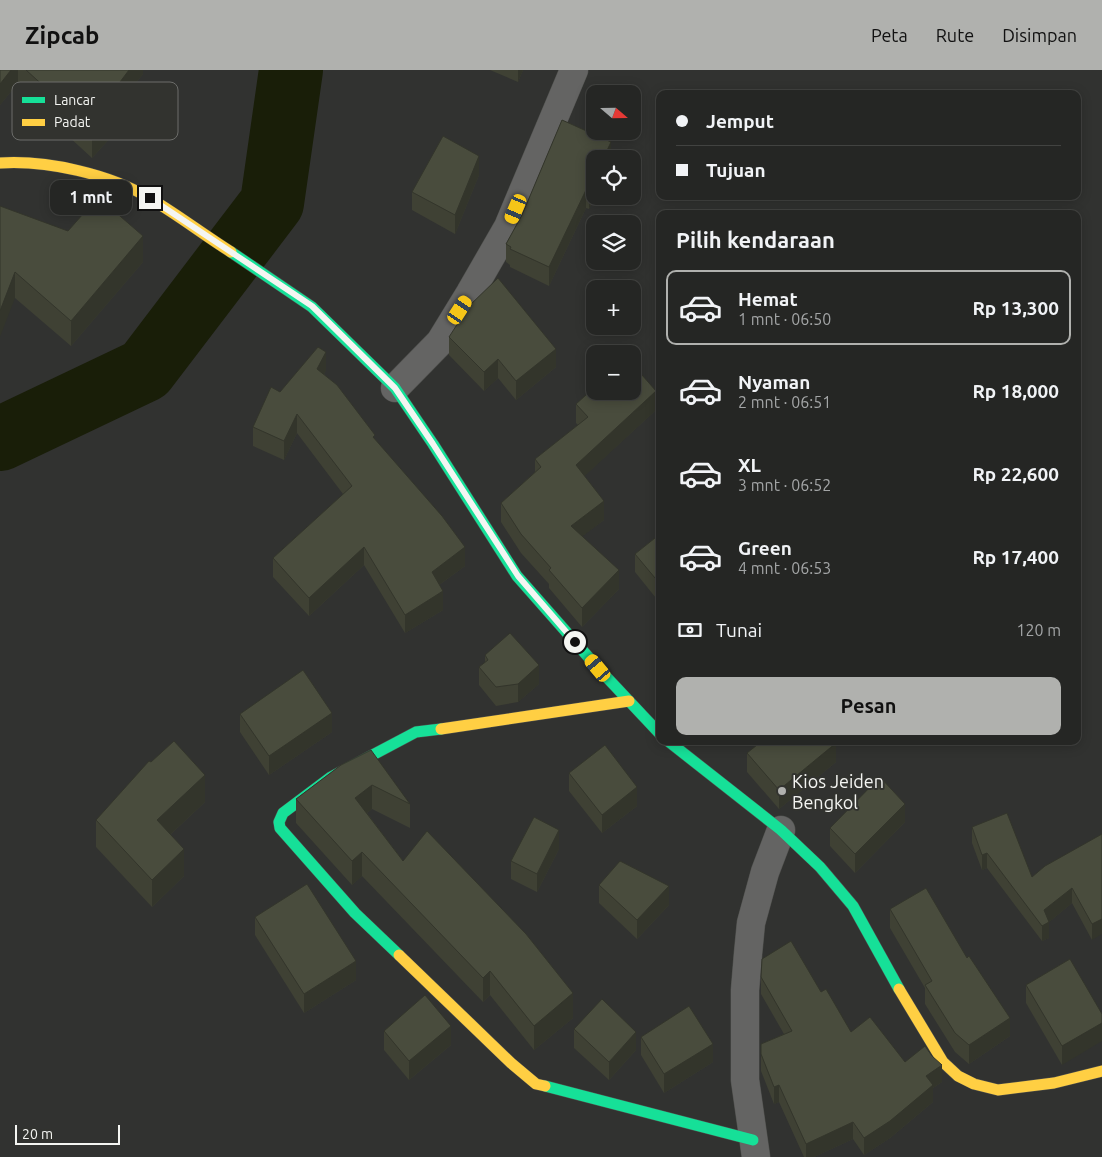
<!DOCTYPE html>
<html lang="id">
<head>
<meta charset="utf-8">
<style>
	:root { --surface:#252624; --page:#313231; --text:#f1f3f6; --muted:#a3a5a6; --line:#424341; --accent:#b0b1ae }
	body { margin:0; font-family:Ubuntu,sans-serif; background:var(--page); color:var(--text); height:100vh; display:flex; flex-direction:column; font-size:19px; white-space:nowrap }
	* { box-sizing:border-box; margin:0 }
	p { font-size:16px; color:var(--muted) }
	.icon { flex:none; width:28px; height:28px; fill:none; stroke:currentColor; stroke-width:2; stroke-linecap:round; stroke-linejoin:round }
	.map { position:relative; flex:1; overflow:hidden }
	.details { position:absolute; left:656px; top:140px; width:425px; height:535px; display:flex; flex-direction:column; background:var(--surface); border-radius:10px; box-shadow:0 2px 12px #0003,0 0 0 1px var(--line) }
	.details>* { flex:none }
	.guide { position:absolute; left:656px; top:20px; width:425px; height:110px; border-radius:10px; box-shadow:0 2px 12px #0003,0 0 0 1px var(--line); display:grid; align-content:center; height:110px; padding:0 20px; background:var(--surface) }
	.needle { width:32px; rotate:110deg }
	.tools { position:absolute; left:586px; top:15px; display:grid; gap:10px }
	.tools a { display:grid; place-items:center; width:55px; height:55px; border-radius:10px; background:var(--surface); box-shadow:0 2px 12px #0003,0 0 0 1px var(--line); font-size:25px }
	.scale { position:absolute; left:15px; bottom:12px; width:105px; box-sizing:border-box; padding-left:5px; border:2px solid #f4f5f2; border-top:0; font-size:14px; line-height:18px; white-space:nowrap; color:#f4f5f2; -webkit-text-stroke:4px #32332f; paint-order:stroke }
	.end { position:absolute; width:22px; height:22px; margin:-11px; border:6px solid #f4f5f2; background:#111; box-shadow:0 0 0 2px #111 }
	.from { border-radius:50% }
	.bubble { position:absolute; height:35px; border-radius:10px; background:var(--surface); box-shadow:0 2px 12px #0003,0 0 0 1px var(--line); font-size:16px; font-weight:700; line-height:35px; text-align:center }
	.car { position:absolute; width:15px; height:30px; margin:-15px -8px; border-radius:6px; box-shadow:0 0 4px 1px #0007; background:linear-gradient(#f5c518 24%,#345 0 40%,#f5c518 0 76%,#345 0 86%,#f5c518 0) }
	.guide b { display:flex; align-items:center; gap:18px; height:48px; font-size:19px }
	.guide b+b { border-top:1px solid var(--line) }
	.guide i { width:12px; height:12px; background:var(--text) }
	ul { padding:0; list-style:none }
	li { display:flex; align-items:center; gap:15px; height:75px; margin:0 10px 8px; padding:0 10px; border:2px solid transparent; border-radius:10px }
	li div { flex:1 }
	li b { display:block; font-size:19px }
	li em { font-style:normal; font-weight:700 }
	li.active { border-color:var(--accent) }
	li>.icon { width:45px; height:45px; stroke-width:1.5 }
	h2 { padding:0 20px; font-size:22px; line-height:60px }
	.pay { display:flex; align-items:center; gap:12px; height:55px; padding:0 20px; font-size:19px }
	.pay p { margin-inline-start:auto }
	.primary-button { display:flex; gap:10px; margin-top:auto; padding:10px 20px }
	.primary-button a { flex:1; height:58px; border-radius:10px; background:var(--accent); color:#111; font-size:20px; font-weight:700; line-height:58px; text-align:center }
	header { display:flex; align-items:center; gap:30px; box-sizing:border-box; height:70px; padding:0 25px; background:var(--accent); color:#111 }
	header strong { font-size:24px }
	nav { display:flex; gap:28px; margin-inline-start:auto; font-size:18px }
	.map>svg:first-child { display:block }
</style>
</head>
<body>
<header>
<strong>Zipcab</strong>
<nav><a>Peta</a><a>Rute</a><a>Disimpan</a></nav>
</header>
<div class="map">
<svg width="1102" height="1087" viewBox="0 0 1102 1087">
	<rect width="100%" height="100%" fill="#313230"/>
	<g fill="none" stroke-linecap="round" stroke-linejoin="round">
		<path stroke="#191e08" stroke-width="64" d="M0,369L145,300L272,133L291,0"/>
		<defs>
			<g id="street">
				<path d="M395,318L440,272L470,223L508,157L574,0"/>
				<path d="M756,1087L745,1010V920L748,884L751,853L765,802L781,760"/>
			</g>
			<g id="fast">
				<path d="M231,182L312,237L395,318L433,374L517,506L598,598L660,664"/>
				<path d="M668,671L781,760L820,797L853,836L899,919"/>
				<path d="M399,885L355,843L280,758L279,752L283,743L331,707L416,662L441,659"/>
				<path d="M545,1016L753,1070"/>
			</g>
			<g id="slow">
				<path d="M0,93C47,90 110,104 151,129C178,145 204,165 231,182"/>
				<path d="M441,659L629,631"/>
				<path d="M399,885L511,993L536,1014L545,1016"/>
				<path d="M899,919L943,992L958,1006L974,1014L998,1020L1054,1013L1102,1001"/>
			</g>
		</defs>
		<use href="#street" stroke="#4e4f4c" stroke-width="29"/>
		<use href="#fast" stroke="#4e4f4c" stroke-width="12"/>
		<use href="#slow" stroke="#4e4f4c" stroke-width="12"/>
		<use href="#street" stroke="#646463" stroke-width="28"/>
		<use href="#fast" stroke="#16e098" stroke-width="11"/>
		<use href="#slow" stroke="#ffcf43" stroke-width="11"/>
	</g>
	<g fill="#3f4134">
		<path d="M0,0H143V4L126,25L128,48L92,88L55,54V47L18,13L0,35Z"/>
		<path d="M490,0H523L518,12Z"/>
		<path d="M562,50L611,72V89H595V126L589,139L586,138L549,216L510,197V195L506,192V174L522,145Z"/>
		<path d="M479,105L455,164L412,140V122Z"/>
		<path d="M0,136L143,192L71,276L15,228Z"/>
		<path d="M449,267L556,297L516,330L498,308L484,321L449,285Z"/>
		<path d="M326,300L324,304L375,370L465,496L439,515L443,540L405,563L364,495L309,546L273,507V488L343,424L297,363L284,390L253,376V357L280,322Z"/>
		<path d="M617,325L656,340L584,406L604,450L582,466L619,519L582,557L549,518V514L521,483L501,452V433L535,402V389L578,355L576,353V334Z"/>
		<path d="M660,464V533L635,502V484Z"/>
		<path d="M485,585L539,614L518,632L496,636L479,615V597L485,592Z"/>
		<path d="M240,644L332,662L269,705L240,662Z"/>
		<path d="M747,683L836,692L779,739L747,702Z"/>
		<path d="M341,695L410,734V758L372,739L367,743L403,791L573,948L534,980L490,925L483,932L362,806L352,815L296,753V729Z"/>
		<path d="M569,703L637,736L602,763L569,721Z"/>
		<path d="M205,732L171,764L184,806L152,837L96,777V750Z"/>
		<path d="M905,752L855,803L830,776V758Z"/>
		<path d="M972,757L1032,807L1102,764L1092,870L1072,833L1049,852V868L1042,871L987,798L982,800L972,773Z"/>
		<path d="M559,779L537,822L511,809V791Z"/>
		<path d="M599,815L669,835L637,869L599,833Z"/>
		<path d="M890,839L967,888L1010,966L969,994L955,982L925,934V918L890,858Z"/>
		<path d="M255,847L356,910L304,943L255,865Z"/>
		<path d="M1070,889L1062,995L1026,933V915Z"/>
		<path d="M761,907L821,922L851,962L942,1012L933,1018V1032L890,1068L864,1085L853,1069L814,1087H804L779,1032L774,1034L761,1001V974L784,964L761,924Z"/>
		<path d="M574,959L636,980L609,1010L574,978Z"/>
		<path d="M384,961L451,975L409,1010L384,980Z"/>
		<path d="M641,967L713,992L664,1023L641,985Z"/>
	</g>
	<g fill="#33352b">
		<path d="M11,0H18V13L0,35V14Z"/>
		<path d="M129,0H143V4L117,37V16Z"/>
		<path d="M518,0H523L518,12Z"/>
		<path d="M128,27V48L92,88V66Z"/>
		<path d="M611,72V89H603Z"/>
		<path d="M479,86V105L455,164V145Z"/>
		<path d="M595,107V126L589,139V121Z"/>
		<path d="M586,120V138L549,216V197Z"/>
		<path d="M143,166V192L71,276V251Z"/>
		<path d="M15,202V228L0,267V241Z"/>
		<path d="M556,279V297L516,330V311Z"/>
		<path d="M326,282V300L317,318V299Z"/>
		<path d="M498,289V308L484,321V302Z"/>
		<path d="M656,321V340L576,414V395Z"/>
		<path d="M297,344V363L284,390V371Z"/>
		<path d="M604,431V450L571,475V456Z"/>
		<path d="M364,477V495L309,546V528Z"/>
		<path d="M465,477V496L432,520V502Z"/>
		<path d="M619,500V519L582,557V538Z"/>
		<path d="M443,521V540L405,563V545Z"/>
		<path d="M539,595V614L518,632V614Z"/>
		<path d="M332,643V662L269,705V686Z"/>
		<path d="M836,673V692L779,739V720Z"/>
		<path d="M205,705V732L157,777V750Z"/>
		<path d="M372,715V739L355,752V728Z"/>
		<path d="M637,717V736L602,763V745Z"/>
		<path d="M905,734V752L855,803V784Z"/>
		<path d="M559,760V779L537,822V804Z"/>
		<path d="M184,779V806L152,837V810Z"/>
		<path d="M362,782V806L352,815V791Z"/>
		<path d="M987,783V798L982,800V785Z"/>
		<path d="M669,816V835L637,869V850Z"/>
		<path d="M1072,818V833L1048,853L1049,852V868L1042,871V856L1044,840Z"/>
		<path d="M1102,849V864L1092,870V854Z"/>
		<path d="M356,891V910L304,943V924Z"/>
		<path d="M490,901V925L483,932V908Z"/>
		<path d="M573,923V948L534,980V956Z"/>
		<path d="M1010,948V966L969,994V975Z"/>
		<path d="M1102,953V971L1062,995V976Z"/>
		<path d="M451,956V975L409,1010V991Z"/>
		<path d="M636,962V980L609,1010V992Z"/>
		<path d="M713,974V992L664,1023V1004Z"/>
		<path d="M942,995V1012L933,1018V1032L890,1068L864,1085V1068L926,1006Z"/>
		<path d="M779,1015V1032L774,1034V1017Z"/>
		<path d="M853,1052V1069L814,1087H806V1074Z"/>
	</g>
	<g fill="#494c3d" stroke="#33352b">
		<path d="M0,0H11L0,14Z"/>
		<path d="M26,0H129L117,16L128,27L92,66L55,33L58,29Z"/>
		<path d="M562,50L611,72L603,89H595V107L589,121L586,120L549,197L510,179L511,177L506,174L522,145Z"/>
		<path d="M443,66L479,86L455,145L412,122Z"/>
		<path d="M98,127L143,166L71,251L15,202L0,241V136L68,161Z"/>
		<path d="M498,208L556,279L516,311L498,289L484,302L449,267L469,236Z"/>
		<path d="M318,277L326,282L317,299L337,315L375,365L373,367L442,446L465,477L432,502L443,521L405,545L364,477L309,528L273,488L352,416L297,344L284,371L253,357L271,317L280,322Z"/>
		<path d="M642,305L656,321L576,395L604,431L571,456L619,500L582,538L549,500L551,498L521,464L501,433L541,397L535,389L588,347L576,334L595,317V321H614L617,325L622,321H632V313Z"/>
		<path d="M660,464V514L635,484Z"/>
		<path d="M510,563L539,595L518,614L496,617L479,597L488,590L485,585Z"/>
		<path d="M303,600L332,643L269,686L240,644Z"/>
		<path d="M174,671L205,705L157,750L184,779L152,810L96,750L149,691L151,692Z"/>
		<path d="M762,671H834L836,673L779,720L747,683Z"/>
		<path d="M605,675L637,717L602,745L569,703Z"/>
		<path d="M371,680L410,734L372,715L355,728L403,791L427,761L526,864L573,923L534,956L490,901L483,908L362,782L352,791L296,729L341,695Z"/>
		<path d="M880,707L905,734L855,784L830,758Z"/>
		<path d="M1007,743L1032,807L1045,796L1102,764V849L1092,854L1072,818L1044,840L1049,852L1042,856L987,783L982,785L972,757Z"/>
		<path d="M534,747L559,760L537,804L511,791Z"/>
		<path d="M620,791L669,816L637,850L599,815Z"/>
		<path d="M307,814L356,891L304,924L255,847Z"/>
		<path d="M926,818L967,888L969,886L1010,948L969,975L955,963L925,915L932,911L890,839Z"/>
		<path d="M791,871L821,922L826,919L851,962L870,947L905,992L925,976L932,986L942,995L926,1006L933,1015L890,1051L864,1068L853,1052L806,1074L779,1015L774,1017L761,984V974L792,961L761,907L762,889Z"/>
		<path d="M1070,889L1102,944V953L1062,976L1026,915Z"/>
		<path d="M425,925L451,956L409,991L384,961Z"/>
		<path d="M602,929L636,962L609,992L574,959Z"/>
		<path d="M689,936L713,974L664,1004L641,967Z"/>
	</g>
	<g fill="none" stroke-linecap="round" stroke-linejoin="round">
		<path stroke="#f4f5f2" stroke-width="6" d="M150,128L312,236L395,318L433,374L518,506L575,572"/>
	</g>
	<circle fill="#b0b1ae" stroke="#32332f" stroke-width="2" cx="782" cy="721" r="5"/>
	<g text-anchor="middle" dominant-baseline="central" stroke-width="4" stroke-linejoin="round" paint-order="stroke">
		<g font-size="18" fill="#f4f5f2" stroke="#32332f" text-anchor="start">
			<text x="792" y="711">Kios Jeiden<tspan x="792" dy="21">Bengkol</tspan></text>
		</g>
	</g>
	<rect x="12" y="12" width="166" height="58" rx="8" fill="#32332f" stroke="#6c6d6a" stroke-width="1"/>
	<rect x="22" y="27" width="23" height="6" fill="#16e098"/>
	<rect x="22" y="49" width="23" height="7" fill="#ffcf43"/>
	<g font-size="14" fill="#f4f5f2">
		<text x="54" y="35">Lancar</text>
		<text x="54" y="57">Padat</text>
	</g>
</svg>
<div class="tools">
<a><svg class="needle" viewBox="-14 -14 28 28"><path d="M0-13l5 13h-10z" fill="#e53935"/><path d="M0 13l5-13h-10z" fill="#a3a5a6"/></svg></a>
<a><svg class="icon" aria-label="locate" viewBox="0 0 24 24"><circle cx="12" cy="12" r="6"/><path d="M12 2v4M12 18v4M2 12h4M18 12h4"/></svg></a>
<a><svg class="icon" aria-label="layers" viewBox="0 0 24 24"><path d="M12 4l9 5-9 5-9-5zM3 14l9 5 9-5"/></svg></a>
<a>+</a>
<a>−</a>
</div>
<div class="scale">20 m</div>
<i class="end from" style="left:575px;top:572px"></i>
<i class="end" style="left:150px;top:128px"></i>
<div class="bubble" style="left:50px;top:110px;width:82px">1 mnt</div>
<i class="car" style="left:516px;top:139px;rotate:203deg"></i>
<i class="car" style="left:460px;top:240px;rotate:33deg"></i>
<i class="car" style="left:598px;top:598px;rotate:320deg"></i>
<div class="guide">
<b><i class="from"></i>Jemput</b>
<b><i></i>Tujuan</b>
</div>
<section class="details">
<h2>Pilih kendaraan</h2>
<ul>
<li class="active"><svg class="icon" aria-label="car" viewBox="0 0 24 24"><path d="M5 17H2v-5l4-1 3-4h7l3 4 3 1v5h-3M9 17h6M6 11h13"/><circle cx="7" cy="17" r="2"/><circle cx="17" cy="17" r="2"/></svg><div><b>Hemat</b><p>1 mnt · 06:50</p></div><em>Rp 13,300</em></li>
<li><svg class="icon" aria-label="car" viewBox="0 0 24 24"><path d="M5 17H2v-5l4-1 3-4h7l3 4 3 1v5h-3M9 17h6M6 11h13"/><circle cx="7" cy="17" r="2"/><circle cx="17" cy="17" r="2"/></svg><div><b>Nyaman</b><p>2 mnt · 06:51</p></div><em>Rp 18,000</em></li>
<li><svg class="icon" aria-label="car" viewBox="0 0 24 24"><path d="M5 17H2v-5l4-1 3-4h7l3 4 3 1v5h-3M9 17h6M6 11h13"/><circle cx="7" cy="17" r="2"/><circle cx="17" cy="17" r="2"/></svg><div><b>XL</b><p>3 mnt · 06:52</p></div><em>Rp 22,600</em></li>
<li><svg class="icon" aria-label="car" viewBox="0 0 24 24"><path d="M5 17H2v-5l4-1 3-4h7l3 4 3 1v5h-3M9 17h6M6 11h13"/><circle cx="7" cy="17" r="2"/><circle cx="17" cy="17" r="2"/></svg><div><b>Green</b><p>4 mnt · 06:53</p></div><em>Rp 17,400</em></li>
</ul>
<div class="pay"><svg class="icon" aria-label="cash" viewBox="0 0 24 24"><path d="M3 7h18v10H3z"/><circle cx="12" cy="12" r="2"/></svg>Tunai<p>120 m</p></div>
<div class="primary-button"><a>Pesan</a></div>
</section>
</div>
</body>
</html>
